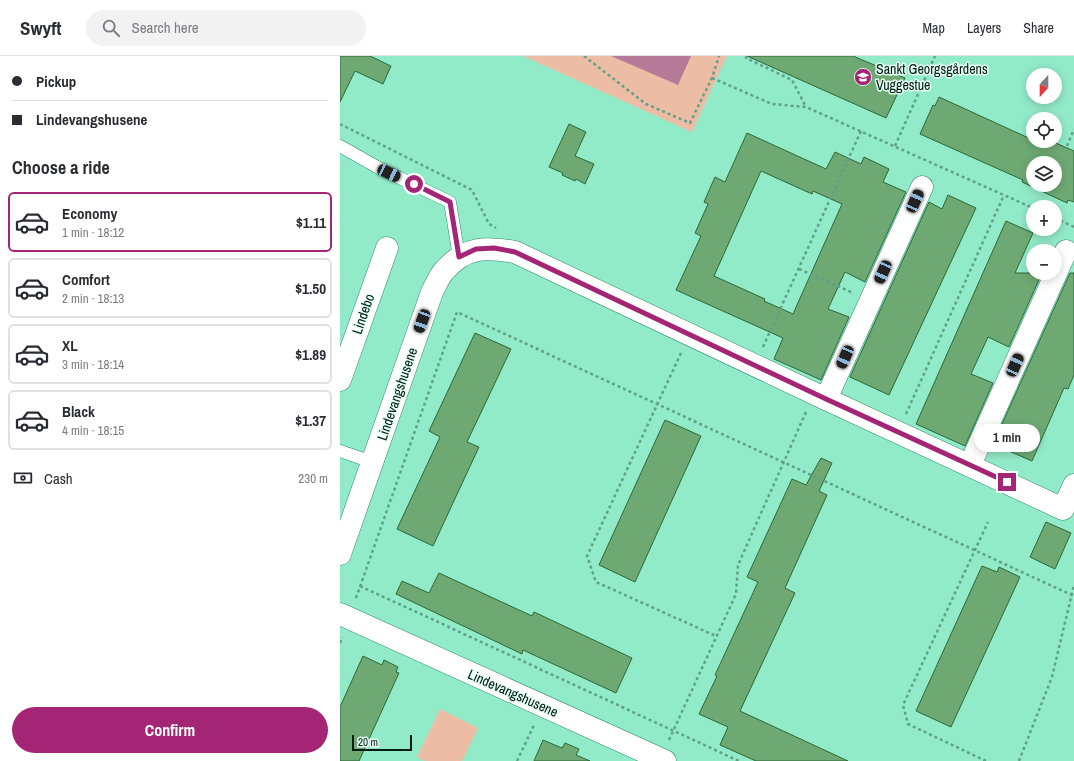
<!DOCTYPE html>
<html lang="en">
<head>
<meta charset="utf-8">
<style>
	:root { --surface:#fff; --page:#f2f2f3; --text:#2b2b33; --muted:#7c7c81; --line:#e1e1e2; --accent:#a42576 }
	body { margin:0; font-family:"Archivo Narrow",sans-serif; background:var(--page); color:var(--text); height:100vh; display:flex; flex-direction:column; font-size:15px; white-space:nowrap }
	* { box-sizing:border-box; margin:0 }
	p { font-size:13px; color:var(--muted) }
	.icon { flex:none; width:22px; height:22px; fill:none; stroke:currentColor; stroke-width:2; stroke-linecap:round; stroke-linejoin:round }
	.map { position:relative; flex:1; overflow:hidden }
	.panel { display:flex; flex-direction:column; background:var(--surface); width:340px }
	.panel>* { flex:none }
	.banner { display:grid; align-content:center; height:88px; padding:0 12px; background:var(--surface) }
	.needle { width:26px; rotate:201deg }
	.buttons { position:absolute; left:686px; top:12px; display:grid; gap:8px }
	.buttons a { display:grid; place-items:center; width:36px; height:36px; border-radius:50%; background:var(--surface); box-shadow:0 2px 10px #0003; font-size:20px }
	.scale { position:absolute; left:12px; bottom:10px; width:60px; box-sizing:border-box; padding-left:4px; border:2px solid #001b11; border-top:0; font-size:11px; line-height:14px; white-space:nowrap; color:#001b11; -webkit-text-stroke:3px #e5fdf2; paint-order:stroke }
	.end { position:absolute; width:18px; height:18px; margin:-9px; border:5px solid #a42576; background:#fff; box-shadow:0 0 0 2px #fff }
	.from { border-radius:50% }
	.bubble { position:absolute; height:28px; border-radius:14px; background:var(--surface); box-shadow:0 2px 10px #0003; font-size:13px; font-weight:800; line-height:28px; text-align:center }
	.car { position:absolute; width:12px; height:24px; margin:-12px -6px; border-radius:5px; box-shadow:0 0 3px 1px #0007; background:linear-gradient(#222 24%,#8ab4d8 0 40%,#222 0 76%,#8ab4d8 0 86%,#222 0) }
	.banner b { display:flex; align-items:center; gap:14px; height:38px; font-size:15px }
	.banner b+b { border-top:1px solid var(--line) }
	.banner i { width:10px; height:10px; background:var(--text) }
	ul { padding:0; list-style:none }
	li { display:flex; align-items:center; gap:12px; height:60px; margin:0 8px 6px; padding:0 4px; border:2px solid var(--line); border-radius:6px }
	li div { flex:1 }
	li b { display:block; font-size:15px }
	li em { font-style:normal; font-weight:800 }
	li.current { border-color:var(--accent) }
	li>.icon { width:36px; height:36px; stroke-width:1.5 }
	h2 { padding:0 12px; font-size:18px; line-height:48px }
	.pay { display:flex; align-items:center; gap:10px; height:44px; padding:0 12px; font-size:15px }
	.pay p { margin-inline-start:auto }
	.primary-button { display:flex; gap:8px; margin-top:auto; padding:8px 12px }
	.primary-button a { flex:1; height:46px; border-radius:24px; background:var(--accent); color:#fff; font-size:16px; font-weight:800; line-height:46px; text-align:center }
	header { display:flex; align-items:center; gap:24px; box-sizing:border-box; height:56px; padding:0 20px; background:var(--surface); border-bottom:1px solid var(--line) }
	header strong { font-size:19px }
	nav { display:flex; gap:22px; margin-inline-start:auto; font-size:14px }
	.search { width:280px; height:36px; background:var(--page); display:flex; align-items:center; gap:10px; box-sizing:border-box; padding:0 14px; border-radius:22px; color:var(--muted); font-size:15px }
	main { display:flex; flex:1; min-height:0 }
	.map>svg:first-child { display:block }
</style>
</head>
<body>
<header>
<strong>Swyft</strong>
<div class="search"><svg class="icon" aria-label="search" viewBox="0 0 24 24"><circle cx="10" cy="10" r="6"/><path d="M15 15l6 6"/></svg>Search here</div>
<nav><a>Map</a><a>Layers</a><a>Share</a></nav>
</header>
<main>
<section class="panel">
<div class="banner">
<b><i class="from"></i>Pickup</b>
<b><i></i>Lindevangshusene</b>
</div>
<h2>Choose a ride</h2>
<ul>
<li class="current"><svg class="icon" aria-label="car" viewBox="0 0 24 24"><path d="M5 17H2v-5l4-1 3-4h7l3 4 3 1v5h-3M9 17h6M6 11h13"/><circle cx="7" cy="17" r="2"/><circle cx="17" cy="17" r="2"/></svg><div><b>Economy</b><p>1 min · 18:12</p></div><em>$1.11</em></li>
<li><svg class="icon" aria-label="car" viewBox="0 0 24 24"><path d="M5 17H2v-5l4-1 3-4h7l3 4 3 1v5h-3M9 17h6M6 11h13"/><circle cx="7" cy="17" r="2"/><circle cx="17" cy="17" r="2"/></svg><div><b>Comfort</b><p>2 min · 18:13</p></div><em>$1.50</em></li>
<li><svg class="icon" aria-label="car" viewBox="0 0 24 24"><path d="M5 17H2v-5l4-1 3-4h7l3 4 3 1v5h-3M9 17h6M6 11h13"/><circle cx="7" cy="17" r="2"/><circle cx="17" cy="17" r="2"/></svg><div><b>XL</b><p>3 min · 18:14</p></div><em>$1.89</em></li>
<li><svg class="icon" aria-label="car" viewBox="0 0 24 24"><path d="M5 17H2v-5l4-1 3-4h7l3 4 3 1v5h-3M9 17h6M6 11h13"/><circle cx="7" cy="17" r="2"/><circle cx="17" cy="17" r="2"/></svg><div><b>Black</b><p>4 min · 18:15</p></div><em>$1.37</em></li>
</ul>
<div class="pay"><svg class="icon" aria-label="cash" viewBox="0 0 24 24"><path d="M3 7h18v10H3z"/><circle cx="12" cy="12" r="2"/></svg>Cash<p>230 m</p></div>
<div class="primary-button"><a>Confirm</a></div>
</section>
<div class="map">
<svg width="734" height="705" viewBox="0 0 734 705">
	<rect width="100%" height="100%" fill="#92ebc8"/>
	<g fill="#edbca4">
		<path d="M183,0H387L352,76Z"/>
		<path d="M100,653L138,672L122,705H85L77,701Z"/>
	</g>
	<path fill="#b67a99" d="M271,0H351L338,29Z"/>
	<g fill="#6ea974" stroke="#2d6836" fill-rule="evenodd">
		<path d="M0,0H30L51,10L43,28L15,15L0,46Z"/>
		<path d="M407,0H513L565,22L546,62Z"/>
		<path d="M599,41L693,84V85H711L734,95V146L728,144L727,147L682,126L683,124L580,78L593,49L595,50ZM693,107H715V129H693Z"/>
		<path d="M229,68L246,76L235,100L254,108L245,128L236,123L235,125L222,119L223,117L209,111Z"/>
		<path d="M407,77L486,113L495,96L521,108L524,101L549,113L543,126L566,136L525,226L505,216L488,253L509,261L481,324L434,303L443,282L336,234L361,180L355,177L368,148L364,146L375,121L385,126ZM421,115L472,138L473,135L502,148L453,258L424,245L425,243L374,220Z"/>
		<path d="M608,139L636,152L549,339L510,321L589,146L602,153Z"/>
		<path d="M666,165L693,177L675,217H702L669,291L648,281L631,318L653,327L625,390L576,368Z"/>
		<path d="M730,217H734V319L728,333L724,332L692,405L653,388Z"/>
		<path d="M135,277L171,293L127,386L139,391L93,490L57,473L100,381L89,375Z"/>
		<path d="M325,364L361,380L295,526L259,509Z"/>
		<path d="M481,402L492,407L479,435L487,439L445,532L455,537L400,655L508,705H416L380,689L388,671L359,658L377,620L375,619L418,526L407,521L452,423L466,429Z"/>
		<path d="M706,466L731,477L715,513L690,501Z"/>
		<path d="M642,510L657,516L659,511L680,521L611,671L576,655Z"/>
		<path d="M99,517L192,560L194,556L292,602L276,637L183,594L182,598L56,538L62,525L89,537Z"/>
		<path d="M23,600L42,609L44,604L58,611L56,616L59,617L19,705H0V651Z"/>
		<path d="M203,684L222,692L225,687L239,693L236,699L250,705H194Z"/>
	</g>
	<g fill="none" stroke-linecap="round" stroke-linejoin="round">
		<defs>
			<g id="service">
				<path d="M0,90L37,111L110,146L119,201"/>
				<path d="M0,395L32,406"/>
			</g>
			<g id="minor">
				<path d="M0,324L47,192"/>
				<path d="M486,343L582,131"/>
				<path d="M630,409L726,195"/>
				<path d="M0,498L92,236C96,229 99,220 104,215C126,190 145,191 175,196L486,343L723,453L734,429"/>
				<path d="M0,558L325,705"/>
			</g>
		</defs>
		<use href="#service" stroke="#2b8869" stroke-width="13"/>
		<use href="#minor" stroke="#2b8869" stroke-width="23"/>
		<g stroke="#5ea187" stroke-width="2.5" stroke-dasharray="3 3" stroke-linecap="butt">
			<path d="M244,0L306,48L350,67L372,22L379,0"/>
			<path d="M407,0L406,2L452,24L466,51"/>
			<path d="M372,22L432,48L466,51L693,152"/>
			<path d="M0,68L132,134L149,168L156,172"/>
			<path d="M555,90L595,0"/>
			<path d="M727,90L734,73"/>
			<path d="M715,162L734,171"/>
			<path d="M459,213L511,236"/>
			<path d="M423,291L521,75"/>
			<path d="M341,297L247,500L256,526L376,580"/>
			<path d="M566,358L664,139"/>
			<path d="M20,530L399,705"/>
			<path d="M16,542L117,256L734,540"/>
			<path d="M0,587L2,581"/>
			<path d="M329,684L396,538L398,509L466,356"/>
			<path d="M177,705L194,669"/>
			<path d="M646,705L568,668L563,649L648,466"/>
			<path d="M679,705L712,621L734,529"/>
		</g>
		<use href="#service" stroke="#fff" stroke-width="12"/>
		<use href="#minor" stroke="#fff" stroke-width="22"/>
	</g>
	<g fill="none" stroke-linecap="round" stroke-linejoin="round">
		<path stroke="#a42576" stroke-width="5" d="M74,128L110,146L119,201L136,193L154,192L175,196L486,343L667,426"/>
	</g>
	<defs>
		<symbol id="school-disc" viewBox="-11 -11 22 22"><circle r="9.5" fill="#a42576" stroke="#e5fdf2"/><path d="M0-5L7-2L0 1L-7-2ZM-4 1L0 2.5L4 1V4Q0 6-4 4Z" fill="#fff"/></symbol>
	</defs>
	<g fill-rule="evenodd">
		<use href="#school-disc" x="513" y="11" width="20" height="20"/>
	</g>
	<g text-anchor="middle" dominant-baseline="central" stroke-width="3" stroke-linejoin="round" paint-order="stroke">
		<g font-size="14" fill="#001b11" stroke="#e5fdf2" text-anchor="start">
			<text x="536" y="13">Sankt Georgsgårdens<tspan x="536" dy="16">Vuggestue</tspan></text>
		</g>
		<g font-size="14" fill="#001b11" stroke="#e5fdf2">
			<text transform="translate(23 258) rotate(-71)">Lindebo</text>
			<text transform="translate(57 338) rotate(-71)">Lindevangshusene</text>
			<text transform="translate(173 637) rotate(24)">Lindevangshusene</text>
		</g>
	</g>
</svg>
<div class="buttons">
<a><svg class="needle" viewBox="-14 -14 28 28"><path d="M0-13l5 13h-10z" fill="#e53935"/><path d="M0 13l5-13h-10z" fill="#7c7c81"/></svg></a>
<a><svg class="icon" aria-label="locate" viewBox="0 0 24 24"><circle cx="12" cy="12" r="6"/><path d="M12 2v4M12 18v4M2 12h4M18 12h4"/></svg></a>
<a><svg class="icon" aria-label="layers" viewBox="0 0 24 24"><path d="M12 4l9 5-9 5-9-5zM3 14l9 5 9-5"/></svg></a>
<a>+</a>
<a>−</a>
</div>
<div class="scale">20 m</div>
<i class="end from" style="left:74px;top:128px"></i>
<i class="end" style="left:667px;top:426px"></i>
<div class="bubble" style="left:634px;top:368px;width:66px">1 min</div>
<i class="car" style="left:49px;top:117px;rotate:115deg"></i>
<i class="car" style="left:575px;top:145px;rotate:24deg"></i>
<i class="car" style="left:543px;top:216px;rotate:204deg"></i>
<i class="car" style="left:82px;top:265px;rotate:200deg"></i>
<i class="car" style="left:505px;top:301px;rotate:204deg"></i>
<i class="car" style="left:675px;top:309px;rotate:24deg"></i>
</div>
</main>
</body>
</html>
